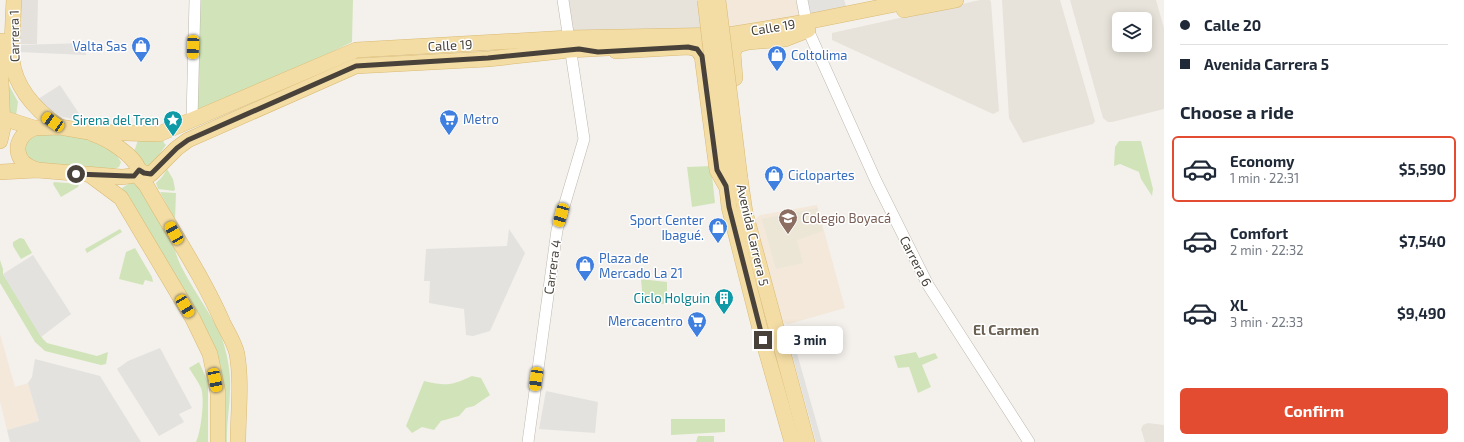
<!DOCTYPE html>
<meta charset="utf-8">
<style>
body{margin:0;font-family:"Exo 2",sans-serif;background:#f6f6f7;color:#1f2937;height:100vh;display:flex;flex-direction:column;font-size:15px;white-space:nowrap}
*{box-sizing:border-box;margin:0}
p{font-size:13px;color:#747a83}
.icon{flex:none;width:22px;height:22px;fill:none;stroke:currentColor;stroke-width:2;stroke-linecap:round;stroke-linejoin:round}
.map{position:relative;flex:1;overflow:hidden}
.side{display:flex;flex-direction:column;background:#fff;width:300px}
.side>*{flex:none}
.guide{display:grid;align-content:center;height:88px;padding:0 16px;background:#fff}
.tools{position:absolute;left:1112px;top:12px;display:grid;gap:8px}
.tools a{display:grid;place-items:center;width:40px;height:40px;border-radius:6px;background:#fff;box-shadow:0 2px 10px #0003;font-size:20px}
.end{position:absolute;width:18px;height:18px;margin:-9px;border:5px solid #48423a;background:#fff;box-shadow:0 0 0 2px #fff}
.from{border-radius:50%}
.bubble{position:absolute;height:28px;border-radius:6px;background:#fff;box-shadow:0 2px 10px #0003;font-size:13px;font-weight:700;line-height:28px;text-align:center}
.car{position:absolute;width:12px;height:24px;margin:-12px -6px;border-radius:5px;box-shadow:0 0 3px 1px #0007;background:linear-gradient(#f5c518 24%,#345 0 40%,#f5c518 0 76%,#345 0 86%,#f5c518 0)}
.guide b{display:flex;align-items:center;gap:14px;height:38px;font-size:15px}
.guide b+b{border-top:1px solid #e0e1e3}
.guide i{width:10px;height:10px;background:#1f2937}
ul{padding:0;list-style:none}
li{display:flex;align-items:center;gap:12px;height:66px;margin:0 8px 6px;padding:0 8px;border:2px solid transparent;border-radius:6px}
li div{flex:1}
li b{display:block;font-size:15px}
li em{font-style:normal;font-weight:700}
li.current{border-color:#e44c32}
li>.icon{width:36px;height:36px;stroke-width:1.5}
h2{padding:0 16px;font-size:18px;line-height:48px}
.cta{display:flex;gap:8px;margin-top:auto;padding:8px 16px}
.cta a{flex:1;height:46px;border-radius:6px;background:#e44c32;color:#fff;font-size:16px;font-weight:700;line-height:46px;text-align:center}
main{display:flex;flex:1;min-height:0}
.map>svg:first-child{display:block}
.residential{fill:#e7e3da;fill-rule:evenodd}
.commercial{fill:#f3e8d9}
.industrial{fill:#e4e1dd}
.education{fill:#ece6d7}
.green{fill:#d1e4b9}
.parking{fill:#e3e2df}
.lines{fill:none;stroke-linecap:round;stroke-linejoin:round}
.minor-casing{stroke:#bfb9af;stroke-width:12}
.major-casing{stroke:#d8ba75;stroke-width:16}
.minor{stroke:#fff;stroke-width:11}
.major{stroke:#f4dda4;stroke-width:15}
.major-bridge-casing{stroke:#d8ba75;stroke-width:16;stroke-linecap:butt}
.major-bridge{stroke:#f4dda4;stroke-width:15}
.route{stroke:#48423a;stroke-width:5}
.labels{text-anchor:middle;stroke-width:3;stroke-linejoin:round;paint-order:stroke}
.street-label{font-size:13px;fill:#48423a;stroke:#fff}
.shop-label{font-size:13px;fill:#366cbe;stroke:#fff;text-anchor:start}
.culture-label{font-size:13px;fill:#0d838f;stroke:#fff;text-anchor:end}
.education-label{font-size:13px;fill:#785e54;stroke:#fff;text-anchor:start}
.neighbourhood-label{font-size:14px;font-weight:bold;fill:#6a6052;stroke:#fff}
</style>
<main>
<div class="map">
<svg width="1164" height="442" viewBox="0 0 1164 442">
<rect width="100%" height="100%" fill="#f4f1ec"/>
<g class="residential">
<polygon points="566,0 699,0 701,32 570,36"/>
<polygon points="980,0 990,0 991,2 999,111 993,114 832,40 832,33"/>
<polygon points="1002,0 1060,0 1095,121 1093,124 1023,143 1009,118"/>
<path d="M1070 0H1156L1164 28V109L1112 122H1108L1103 118ZM1119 19H1145V45H1119Z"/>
<polygon points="1148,423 1164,425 1164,442 1145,442 1141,429 1143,425"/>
</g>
<g class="commercial">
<polygon points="725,0 797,0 800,15 798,20 729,33"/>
<polygon points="817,205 845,308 789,324 784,323 781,320 755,220 760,215"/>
<polygon points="0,334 15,387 28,383 39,421 7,430 0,401"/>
</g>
<polygon class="industrial" points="20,0 38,0 37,44 19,44"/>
<polygon class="education" points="817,208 823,231 797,240 803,263 776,269 762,219"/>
<g class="green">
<polygon points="200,0 353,0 352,42 273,81 197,110"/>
<polygon points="7,85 9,85 18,102 16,116 9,112"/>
<polygon points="39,133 89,137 114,151 121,162 119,167 114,169 48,168 27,160 24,148 25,143"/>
<polygon points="138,140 163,140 164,143 166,145 151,166 146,166 133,151 135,149"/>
<polygon points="1119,141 1141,141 1153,189 1152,196 1141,179 1139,172 1120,164 1114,166 1115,147"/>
<polygon points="711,166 715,203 692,207 687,167"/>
<polygon points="167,169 173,179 175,189 174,191 158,189 156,183 162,177"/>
<polygon points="54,182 79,184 78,187 61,197 53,184"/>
<path d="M138 182 175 247C175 266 212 313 221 336 227 352 231 372 230 390 230 407 226 425 227 442H222L217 354 210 337 122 188 130 183Z"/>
<polygon points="160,192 176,193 175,220"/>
<polygon points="120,229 122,232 87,253 85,249"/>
<polygon points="20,238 24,239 32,253 21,259 13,246 13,242"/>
<polygon points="135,248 152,277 153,282 145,280 143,285 119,279 126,252"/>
<polygon points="0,260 3,269 3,274 43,339 47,343 97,356 108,352 106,364 101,365 45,351 35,342 0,283"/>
<polygon points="641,279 667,282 667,304 643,303"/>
<polygon points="916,352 919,358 935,353 938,358 922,365 931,387 918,393 909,367 898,368 894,356"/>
<path d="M199 362 208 382V442H196C201 432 205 399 201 388 198 381 193 375 189 368Z"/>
<path d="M472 376 481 378 490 395 474 406 466 408 459 416 441 421 434 430 422 427 412 433 406 426 424 381C447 386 450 386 472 376Z"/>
<polygon points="671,419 725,419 725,432 671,435"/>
<polygon points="698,436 714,436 714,442 696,442"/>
</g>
<g class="parking">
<polygon points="808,0 844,0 848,11 814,19 809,8"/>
<polygon points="85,43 86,55 18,52 18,45"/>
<polygon points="60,85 84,121 63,117 41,104 38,99"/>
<polygon points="509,229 525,253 490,331 473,336 466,335 464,309 429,303 430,281 424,281 426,249 507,246"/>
<polygon points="33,255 71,314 41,337 3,274"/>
<polygon points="795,344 798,357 822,442 816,442 790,347"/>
<polygon points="160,348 192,408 179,414 184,422 159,436 117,369 128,361"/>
<polygon points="35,359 100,376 141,442 10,442 7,430 39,421 28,383 32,377"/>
<polygon points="546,391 598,402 595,433 539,429"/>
</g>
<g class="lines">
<g class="minor-casing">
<g id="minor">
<polyline points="802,0 808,30 876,181 928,285 1029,442"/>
<polyline points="192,119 195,0"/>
<polyline points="528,442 557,230 584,139 563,0"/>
</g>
</g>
<g class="major-casing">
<g id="major">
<path d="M14 0C13 13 13 27 12 40 12 46 11 53 12 59 15 88 37 111 60 127"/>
<polyline points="904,10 956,0"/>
<polyline points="616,51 688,47 697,49 702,56 717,170 726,186"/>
<polyline points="735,78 733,52 737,45 748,42 785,39 808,30"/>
<polyline points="0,117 34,128 60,127 89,132 159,134 356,50 568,38 728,35 806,22 916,0"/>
<path d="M34 128C11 138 13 163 37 170"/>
<polyline points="0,141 3,128 1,81 2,41"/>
<polyline points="139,170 144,173 151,174 177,148 188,140 356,66 488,59 570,50 627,47"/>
<path d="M0 172 37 170 121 177C129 176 134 177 139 170 134 155 108 139 93 134"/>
<path d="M136 174 146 185C172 231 202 275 223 323 228 333 235 344 237 354 242 383 238 413 238 442"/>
<polyline points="90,175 121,198 193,319 210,354 218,393 218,442"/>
<polyline points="740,178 745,212 807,442"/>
<polyline points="726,179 729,207 761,333 792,442"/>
</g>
</g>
<use href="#minor" class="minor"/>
<use href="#major" class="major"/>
<g class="major-bridge-casing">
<g id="major-bridge">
<polyline points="705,0 726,179"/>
<polyline points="718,0 740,178"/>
</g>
</g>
<use href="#major-bridge" class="major-bridge"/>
</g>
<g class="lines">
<polyline class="route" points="76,174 128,176 134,176 139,170 144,173 151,174 177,148 188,140 356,66 488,58 579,49 598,52 688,47 697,49 702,56 717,170 726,186 729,207 763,340"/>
</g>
<defs>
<g id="shop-pin" transform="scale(1)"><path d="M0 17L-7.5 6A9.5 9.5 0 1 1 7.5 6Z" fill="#3f7fe0" stroke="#fff"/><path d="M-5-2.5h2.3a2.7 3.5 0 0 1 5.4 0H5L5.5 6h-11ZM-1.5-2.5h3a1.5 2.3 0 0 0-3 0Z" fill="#fff"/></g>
<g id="supermarket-pin" transform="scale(1)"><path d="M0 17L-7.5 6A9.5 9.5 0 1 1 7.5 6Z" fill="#3f7fe0" stroke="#fff"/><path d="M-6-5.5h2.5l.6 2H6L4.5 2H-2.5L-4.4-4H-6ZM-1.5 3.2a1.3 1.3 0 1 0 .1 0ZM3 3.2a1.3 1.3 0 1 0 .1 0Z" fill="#fff"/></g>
<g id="sight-pin" transform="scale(1)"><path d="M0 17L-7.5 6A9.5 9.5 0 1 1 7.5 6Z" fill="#0f9aa8" stroke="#fff"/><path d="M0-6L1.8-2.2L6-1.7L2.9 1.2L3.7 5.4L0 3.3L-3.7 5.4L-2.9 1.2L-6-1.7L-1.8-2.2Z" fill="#fff"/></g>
<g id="school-pin" transform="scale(1)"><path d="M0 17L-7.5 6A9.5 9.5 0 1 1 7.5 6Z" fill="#8d6e63" stroke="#fff"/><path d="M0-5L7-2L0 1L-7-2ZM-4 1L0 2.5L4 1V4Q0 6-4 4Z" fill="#fff"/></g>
<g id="building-pin" transform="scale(1)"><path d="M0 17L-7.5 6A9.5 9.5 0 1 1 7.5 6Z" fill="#0f9aa8" stroke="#fff"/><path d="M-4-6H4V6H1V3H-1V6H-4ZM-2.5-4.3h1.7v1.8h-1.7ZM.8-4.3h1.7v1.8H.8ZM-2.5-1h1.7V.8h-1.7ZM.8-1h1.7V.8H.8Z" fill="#fff"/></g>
</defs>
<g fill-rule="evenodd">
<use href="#shop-pin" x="141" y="46"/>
<use href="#shop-pin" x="777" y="55"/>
<use href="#supermarket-pin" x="449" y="119"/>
<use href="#sight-pin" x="173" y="120"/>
<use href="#shop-pin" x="774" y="175"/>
<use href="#school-pin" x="788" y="218"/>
<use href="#shop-pin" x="718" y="227"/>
<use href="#shop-pin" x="585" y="265"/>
<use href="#building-pin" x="724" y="298"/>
<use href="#supermarket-pin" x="697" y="321"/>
</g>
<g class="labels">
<g class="street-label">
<text transform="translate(773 27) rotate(-9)" y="5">Calle 19</text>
<text transform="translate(14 36) rotate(-91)" y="5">Carrera 1</text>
<text transform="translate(450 45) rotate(-3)" y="5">Calle 19</text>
<text transform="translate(753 235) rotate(77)" y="5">Avenida Carrera 5</text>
<text transform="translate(916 261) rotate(63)" y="5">Carrera 6</text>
<text transform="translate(552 267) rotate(-82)" y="5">Carrera 4</text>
</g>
<g class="shop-label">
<text x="127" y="51" text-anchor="end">Valta Sas</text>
<text x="791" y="60">Coltolima</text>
<text x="463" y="124">Metro</text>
<text x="788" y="180">Ciclopartes</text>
<text x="704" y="225" text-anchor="end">Sport Center<tspan x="704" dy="15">Ibagué.</tspan></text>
<text x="599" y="263">Plaza de<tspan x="599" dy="15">Mercado La 21</tspan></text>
<text x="683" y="326" text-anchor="end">Mercacentro</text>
</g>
<g class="culture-label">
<text x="159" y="125">Sirena del Tren</text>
<text x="710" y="303">Ciclo Holguin</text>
</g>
<g class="education-label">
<text x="802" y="223">Colegio Boyacá</text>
</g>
<g class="neighbourhood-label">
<text x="1006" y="335">El Carmen</text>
</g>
</g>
</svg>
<div class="tools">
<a><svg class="icon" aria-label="layers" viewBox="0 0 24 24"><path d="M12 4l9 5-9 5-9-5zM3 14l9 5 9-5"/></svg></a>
</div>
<i class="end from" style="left:76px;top:174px"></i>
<i class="end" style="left:763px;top:340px"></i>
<div class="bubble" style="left:777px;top:326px;width:66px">3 min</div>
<i class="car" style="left:193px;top:47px;rotate:182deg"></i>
<i class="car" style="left:53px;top:122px;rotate:304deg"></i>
<i class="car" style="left:561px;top:215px;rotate:196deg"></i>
<i class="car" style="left:174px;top:233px;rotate:330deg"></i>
<i class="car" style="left:185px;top:306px;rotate:149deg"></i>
<i class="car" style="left:536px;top:379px;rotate:188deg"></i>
<i class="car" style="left:215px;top:380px;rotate:169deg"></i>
</div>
<section class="side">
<div class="guide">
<b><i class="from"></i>Calle 20</b>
<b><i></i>Avenida Carrera 5</b>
</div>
<h2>Choose a ride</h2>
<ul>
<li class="current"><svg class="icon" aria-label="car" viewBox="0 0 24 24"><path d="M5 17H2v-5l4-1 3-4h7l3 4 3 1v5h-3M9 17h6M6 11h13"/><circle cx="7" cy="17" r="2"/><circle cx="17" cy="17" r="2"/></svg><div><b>Economy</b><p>1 min · 22:31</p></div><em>$5,590</em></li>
<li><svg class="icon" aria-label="car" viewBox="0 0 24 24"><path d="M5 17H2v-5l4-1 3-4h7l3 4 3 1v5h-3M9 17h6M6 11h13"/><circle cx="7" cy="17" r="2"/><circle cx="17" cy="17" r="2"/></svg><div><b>Comfort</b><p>2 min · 22:32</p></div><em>$7,540</em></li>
<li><svg class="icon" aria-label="car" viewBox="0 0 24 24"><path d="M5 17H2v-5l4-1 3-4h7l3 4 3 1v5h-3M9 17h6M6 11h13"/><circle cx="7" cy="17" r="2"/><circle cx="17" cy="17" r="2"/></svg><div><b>XL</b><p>3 min · 22:33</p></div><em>$9,490</em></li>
</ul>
<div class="cta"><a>Confirm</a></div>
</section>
</main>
